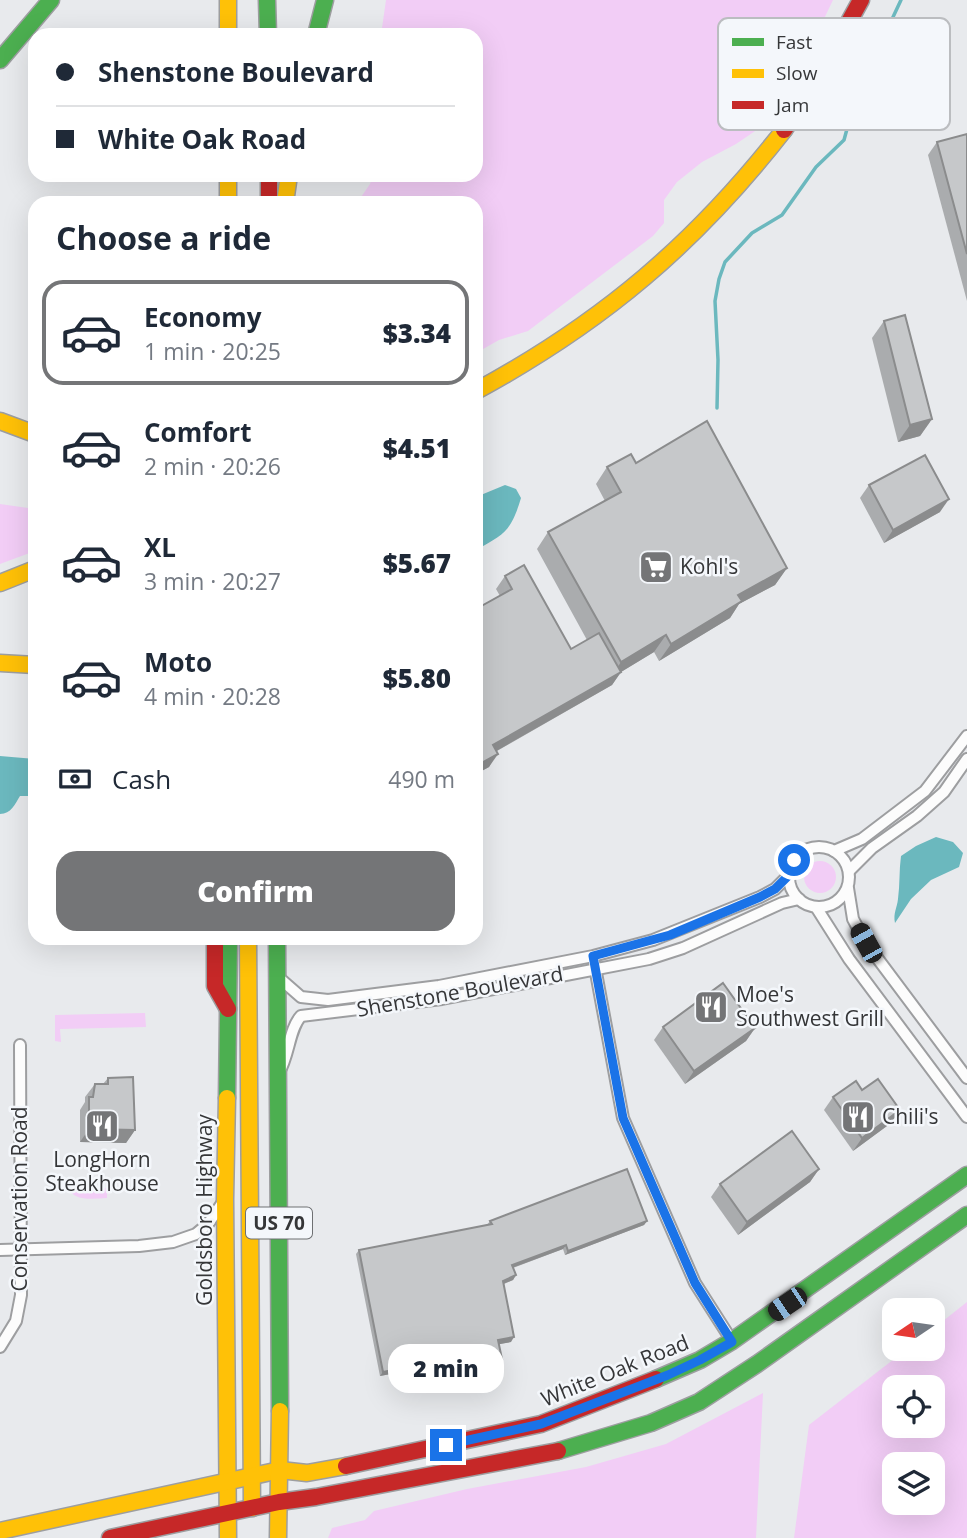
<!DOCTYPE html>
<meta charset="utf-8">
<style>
body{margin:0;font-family:"Open Sans",sans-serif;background:#f6f6f7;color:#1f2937;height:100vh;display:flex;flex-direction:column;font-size:26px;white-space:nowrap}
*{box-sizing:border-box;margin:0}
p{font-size:23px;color:#747a83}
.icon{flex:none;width:38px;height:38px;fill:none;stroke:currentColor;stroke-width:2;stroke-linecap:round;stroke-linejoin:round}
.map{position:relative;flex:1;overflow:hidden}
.drawer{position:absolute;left:28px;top:196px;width:455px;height:749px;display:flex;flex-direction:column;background:#fff;border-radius:21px;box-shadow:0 7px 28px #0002}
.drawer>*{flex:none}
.hud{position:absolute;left:28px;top:28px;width:455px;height:154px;border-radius:21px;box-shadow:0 7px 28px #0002;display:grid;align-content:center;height:154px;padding:0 28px;background:#fff}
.needle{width:46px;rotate:257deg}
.buttons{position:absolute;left:882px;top:1298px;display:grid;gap:14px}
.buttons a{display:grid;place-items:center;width:63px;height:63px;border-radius:14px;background:#fff;box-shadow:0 7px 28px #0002;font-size:35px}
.end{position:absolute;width:32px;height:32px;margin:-16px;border:9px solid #1a73e8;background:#fff;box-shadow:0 0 0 4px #fff}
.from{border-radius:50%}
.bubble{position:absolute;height:49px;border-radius:21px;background:#fff;box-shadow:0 7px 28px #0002;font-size:23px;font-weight:800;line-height:49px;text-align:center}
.car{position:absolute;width:21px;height:42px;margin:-21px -10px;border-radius:9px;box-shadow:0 0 5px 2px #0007;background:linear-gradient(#222 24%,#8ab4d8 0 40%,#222 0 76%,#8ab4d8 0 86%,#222 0)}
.hud b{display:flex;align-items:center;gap:24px;height:66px;font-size:26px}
.hud b+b{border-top:2px solid #e0e1e3}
.hud i{width:18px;height:18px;background:#1f2937}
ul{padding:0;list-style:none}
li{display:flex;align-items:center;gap:21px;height:105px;margin:0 14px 10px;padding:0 14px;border:4px solid transparent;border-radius:21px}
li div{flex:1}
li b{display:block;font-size:26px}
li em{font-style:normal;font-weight:800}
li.selected{border-color:#747577}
li>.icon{width:63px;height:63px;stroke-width:1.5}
h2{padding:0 28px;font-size:32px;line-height:84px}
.pay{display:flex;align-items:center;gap:18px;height:77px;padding:0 28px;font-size:26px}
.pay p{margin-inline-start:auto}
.cta{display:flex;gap:14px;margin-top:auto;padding:14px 28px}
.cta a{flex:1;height:80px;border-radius:21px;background:#747577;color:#fff;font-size:28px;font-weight:800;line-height:80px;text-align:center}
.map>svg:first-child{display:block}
.green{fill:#f2cdf6;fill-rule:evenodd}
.water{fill:#6bb8be}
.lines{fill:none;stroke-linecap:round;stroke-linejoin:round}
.stream{stroke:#6bb8be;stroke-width:3.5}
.street-casing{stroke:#9d9ea0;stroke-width:14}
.fast-casing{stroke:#9d9ea0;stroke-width:19}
.slow-casing{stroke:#9d9ea0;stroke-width:19}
.jam-casing{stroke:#9d9ea0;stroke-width:19}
.street{stroke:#fcfcfc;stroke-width:10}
.fast{stroke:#4caf50;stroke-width:16}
.slow{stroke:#ffc107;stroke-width:16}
.jam{stroke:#c62828;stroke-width:16}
.wall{fill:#aaacae}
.shaded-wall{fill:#8b8c8d}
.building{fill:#c6c8ca;stroke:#8b8c8d;stroke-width:2}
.route{stroke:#1a73e8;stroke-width:9}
.labels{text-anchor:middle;stroke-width:5;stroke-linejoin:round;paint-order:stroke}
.shield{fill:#f4f7fb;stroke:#6e7072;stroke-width:2}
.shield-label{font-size:19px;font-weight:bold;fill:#353638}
.poi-label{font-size:21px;fill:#353638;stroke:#f4f7fb;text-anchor:start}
.street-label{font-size:21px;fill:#353638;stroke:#f4f7fb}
.key{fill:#f4f7fb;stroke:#bbbdc0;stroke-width:2}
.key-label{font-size:19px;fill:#353638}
</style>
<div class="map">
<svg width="967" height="1538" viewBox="0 0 967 1538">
<rect width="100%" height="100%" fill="#e8eaed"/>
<g class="green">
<polygon points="386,0 833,0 801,67 770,121 736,144 702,162 677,182 664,200 664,223 653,236 528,331 499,340 476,353 476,203 357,203 370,184 373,175 476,175 476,35 381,35"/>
<polygon points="0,504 35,509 35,551 0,564"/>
<circle cx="820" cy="877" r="16"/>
<polygon points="145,1013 146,1027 60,1029 61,1042 55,1041 55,1015"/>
<path d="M71 1177 73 1188H107V1198C91 1199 72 1202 65 1184L67 1179Z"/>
<path d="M967 1302V1538H794L809 1425 907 1349H933V1329ZM894 1388H933V1426H894ZM894 1465H933V1503H894Z"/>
<polygon points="763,1393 756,1538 328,1538 332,1528 365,1520 374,1511 467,1489 586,1467 666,1444"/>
</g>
<g class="water">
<path d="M505 485 516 489 521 498C511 531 505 534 476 550V497Z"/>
<path d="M0 756 35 759V796H20C15 804 11 814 0 814Z"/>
<path d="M936 837 953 842 963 853 959 867 931 880 911 899 895 923C893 913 897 908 898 899 900 884 899 870 901 856L916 846Z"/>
</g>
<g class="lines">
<polyline class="stream" points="717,408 718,360 715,301 719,279 725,262 752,233 782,215 816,167 844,140 856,96 901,0"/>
<g class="street-casing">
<g id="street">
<circle cx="819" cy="877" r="30"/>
<polyline points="834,851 862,839 925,791 967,736"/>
<polyline points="849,871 872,848 917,816 944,792 967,759"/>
<polyline points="848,888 853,919 866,943 967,1078"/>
<polyline points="816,907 849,959 967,1117"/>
<polyline points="594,962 623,1118 695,1283 732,1341"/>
<polyline points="277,976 301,997 328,1000 439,986 593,956 653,940 760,897 775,889 788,876"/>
<path d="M279 1072C289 1056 289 1029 301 1016L442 999 649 959 683 948 782 903 799 899"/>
<polyline points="0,1250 139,1246 173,1242 196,1234 208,1224 223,1202"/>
<polyline points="0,1347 16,1321 21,1295 20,1045"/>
</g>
</g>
<g class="fast-casing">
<g id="fast">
<polyline points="267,0 268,35"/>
<polyline points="316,35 325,0"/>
<polyline points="0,60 51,0"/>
<polyline points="277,938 280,1411"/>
<polyline points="227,1098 229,938"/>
<polyline points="656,1379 700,1360 732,1341 967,1175"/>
<polyline points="558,1451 651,1423 699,1402 757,1364 967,1215"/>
</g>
</g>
<g class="slow-casing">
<g id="slow">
<polyline points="228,0 228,35"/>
<polyline points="228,175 228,203"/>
<polyline points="285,203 289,175"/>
<path d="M476 391C603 322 695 244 784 130"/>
<polyline points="0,421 35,434"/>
<polyline points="0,583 35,569"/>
<polyline points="0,663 35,665"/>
<polyline points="248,938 252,1508"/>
<polyline points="227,1098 225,1199 228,1538"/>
<polyline points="0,1531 280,1470 307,1473 346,1466"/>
<polyline points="278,1538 280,1411"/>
</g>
</g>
<g class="jam-casing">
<g id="jam">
<polyline points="784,130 816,82 861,0"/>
<polyline points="269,175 269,203"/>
<polyline points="215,938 215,986 228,1009"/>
<polyline points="346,1466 541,1424 656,1379"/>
<polyline points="110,1538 279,1502 316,1497 558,1451"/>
</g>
</g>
<use href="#street" class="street"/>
<use href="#fast" class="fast"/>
<use href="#slow" class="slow"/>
<use href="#jam" class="jam"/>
</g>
<g class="wall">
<polygon points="967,134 967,301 928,155 937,142"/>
<polygon points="884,321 932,419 920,436 898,442 872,338"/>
<polygon points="636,463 787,568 775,585 739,604 730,618 659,661 654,652 621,672 612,685 497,751 489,767 476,774 476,609 500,596 496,589 505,576 571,649 587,640 537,549 548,532 605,501 596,484 607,467"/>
<polygon points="869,485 940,512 884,543 860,498"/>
<polygon points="663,1027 755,1028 746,1041 685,1084 654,1040"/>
<polygon points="108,1078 135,1130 126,1143 80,1142 80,1110 85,1102 85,1097 95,1084 103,1084"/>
<polygon points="862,1090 900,1110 891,1123 853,1151 824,1110 833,1097"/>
<polygon points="819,1169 810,1182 738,1235 711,1197 720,1184"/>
<polygon points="490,1221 647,1221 644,1225 565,1255 563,1249 513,1268 516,1275 513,1280 504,1284 511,1342 499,1344 499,1363 481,1367 479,1357 380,1376 356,1254 359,1250 487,1225"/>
</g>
<g class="shaded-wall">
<polygon points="932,419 920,436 898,442 910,425"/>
<polygon points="949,499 940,512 884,543 893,530"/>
<polygon points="787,568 775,585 739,604 730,618 659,661 671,644 738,595"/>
<polygon points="666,635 654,652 616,675 621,672 612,685 484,758 493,745 610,679 621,662"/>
<polygon points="498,754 489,767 476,774 476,766"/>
<polygon points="755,1028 746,1041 685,1084 694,1071"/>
<polygon points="900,1110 891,1123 853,1151 862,1138"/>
<polygon points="89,1129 135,1130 126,1143 80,1142"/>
<polygon points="819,1169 810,1182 738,1235 747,1222"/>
<polygon points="647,1221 644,1225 565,1255 568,1251"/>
<polygon points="566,1245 563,1249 509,1269 512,1265"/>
<polygon points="516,1275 513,1280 500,1285 503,1281"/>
<polygon points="514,1337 511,1342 495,1345 498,1340"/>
<polygon points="482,1352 479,1357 380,1376 383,1372"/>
<polygon points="502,1359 499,1363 481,1367 484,1362"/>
</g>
<g class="building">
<polygon points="967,134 967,254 937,142"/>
<polygon points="905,315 932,419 910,425 884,321"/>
<polygon points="707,421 787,568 738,595 742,601 671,644 666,635 621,662 548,532 621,492 607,467 631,454 636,463"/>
<polygon points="925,455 949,499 893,530 869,485"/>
<polygon points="524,565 571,649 599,633 621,672 493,745 498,754 476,766 476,609 512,589 505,576"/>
<polygon points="723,983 755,1028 694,1071 663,1027"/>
<polygon points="133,1077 135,1130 89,1129 89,1097 93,1097 95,1084 108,1084 108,1078"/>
<polygon points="878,1079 900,1110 862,1138 833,1097 856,1081 862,1090"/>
<polygon points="792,1131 819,1169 747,1222 720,1184"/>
<polygon points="627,1169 647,1221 568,1251 566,1245 512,1265 516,1275 503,1281 514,1337 498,1340 502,1359 484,1362 482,1352 383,1372 359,1250 492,1224 490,1221"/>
</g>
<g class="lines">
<polyline class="route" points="446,1445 541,1424 668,1375 700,1360 732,1342 695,1283 623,1118 593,956 670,935 760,897 775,889 788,876 794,860"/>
</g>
<defs>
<g id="supermarket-square" transform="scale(1.75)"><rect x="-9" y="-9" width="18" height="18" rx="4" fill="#747577" stroke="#f4f7fb"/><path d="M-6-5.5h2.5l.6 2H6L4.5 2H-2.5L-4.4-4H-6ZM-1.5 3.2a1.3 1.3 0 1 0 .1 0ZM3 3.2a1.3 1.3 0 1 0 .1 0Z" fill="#fff"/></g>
<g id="restaurant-square" transform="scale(1.75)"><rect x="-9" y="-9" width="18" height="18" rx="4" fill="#747577" stroke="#f4f7fb"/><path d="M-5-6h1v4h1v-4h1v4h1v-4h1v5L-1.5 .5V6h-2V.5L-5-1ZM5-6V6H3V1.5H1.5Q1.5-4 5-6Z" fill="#fff"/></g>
</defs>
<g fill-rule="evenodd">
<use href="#supermarket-square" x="656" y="567"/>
<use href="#restaurant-square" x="711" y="1007"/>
<use href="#restaurant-square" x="858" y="1117"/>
<use href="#restaurant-square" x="102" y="1126"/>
</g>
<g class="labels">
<rect class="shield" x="246" y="1207.5" width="66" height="31" rx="5"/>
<g class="shield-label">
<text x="279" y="1230">US 70</text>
</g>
<g class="poi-label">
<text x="680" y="574">Kohl's</text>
<text x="736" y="1002">Moe's<tspan x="736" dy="24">Southwest Grill</tspan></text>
<text x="882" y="1124">Chili's</text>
<text x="102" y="1167" text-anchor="middle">LongHorn<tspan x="102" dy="24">Steakhouse</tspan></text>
</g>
<g class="street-label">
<text transform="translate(460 992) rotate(-10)" y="7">Shenstone Boulevard</text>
<text transform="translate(20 1199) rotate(-90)" y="7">Conservation Road</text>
<text transform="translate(205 1210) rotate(-90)" y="7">Goldsboro Highway</text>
<text transform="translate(615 1371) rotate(-22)" y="7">White Oak Road</text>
</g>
</g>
<rect x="718" y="18" width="232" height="112" rx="10" class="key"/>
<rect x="732" y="38" width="32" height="8" fill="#4caf50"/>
<rect x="732" y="69" width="32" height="9" fill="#ffc107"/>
<rect x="732" y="101" width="32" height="8" fill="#c62828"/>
<g class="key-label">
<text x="776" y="49">Fast</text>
<text x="776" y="80">Slow</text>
<text x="776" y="112">Jam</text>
</g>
</svg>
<div class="buttons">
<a><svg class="needle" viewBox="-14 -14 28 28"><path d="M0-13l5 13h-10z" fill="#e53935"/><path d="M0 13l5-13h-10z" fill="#747a83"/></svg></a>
<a><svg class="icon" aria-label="locate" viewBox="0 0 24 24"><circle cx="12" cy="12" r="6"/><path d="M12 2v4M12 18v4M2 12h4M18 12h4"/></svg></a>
<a><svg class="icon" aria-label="layers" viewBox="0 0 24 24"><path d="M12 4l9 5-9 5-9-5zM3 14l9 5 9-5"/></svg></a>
</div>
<i class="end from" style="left:794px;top:860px"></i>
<i class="end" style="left:446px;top:1445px"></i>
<div class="bubble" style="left:388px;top:1344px;width:116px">2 min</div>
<i class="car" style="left:866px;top:943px;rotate:331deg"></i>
<i class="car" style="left:787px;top:1304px;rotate:236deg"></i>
<div class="hud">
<b><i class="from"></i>Shenstone Boulevard</b>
<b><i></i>White Oak Road</b>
</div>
<section class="drawer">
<h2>Choose a ride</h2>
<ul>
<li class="selected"><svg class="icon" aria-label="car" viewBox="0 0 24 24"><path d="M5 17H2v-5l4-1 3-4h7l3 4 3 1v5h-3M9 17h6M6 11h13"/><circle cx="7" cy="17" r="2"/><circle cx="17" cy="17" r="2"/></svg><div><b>Economy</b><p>1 min · 20:25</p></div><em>$3.34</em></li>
<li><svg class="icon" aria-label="car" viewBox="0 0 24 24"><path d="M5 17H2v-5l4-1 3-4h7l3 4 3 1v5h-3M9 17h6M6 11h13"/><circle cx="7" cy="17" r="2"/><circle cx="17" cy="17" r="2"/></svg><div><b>Comfort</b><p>2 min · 20:26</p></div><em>$4.51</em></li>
<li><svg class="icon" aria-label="car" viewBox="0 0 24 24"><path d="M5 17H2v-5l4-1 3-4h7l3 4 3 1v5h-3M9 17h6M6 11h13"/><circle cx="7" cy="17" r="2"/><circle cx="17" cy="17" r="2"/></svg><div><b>XL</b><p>3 min · 20:27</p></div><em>$5.67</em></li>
<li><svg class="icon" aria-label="car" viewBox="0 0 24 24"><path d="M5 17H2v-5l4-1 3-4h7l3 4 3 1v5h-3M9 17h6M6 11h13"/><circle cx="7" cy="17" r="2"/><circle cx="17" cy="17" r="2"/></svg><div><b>Moto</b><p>4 min · 20:28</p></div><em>$5.80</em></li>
</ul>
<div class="pay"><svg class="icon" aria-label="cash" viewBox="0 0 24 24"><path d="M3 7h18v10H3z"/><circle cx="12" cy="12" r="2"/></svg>Cash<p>490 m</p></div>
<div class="cta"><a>Confirm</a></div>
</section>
</div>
